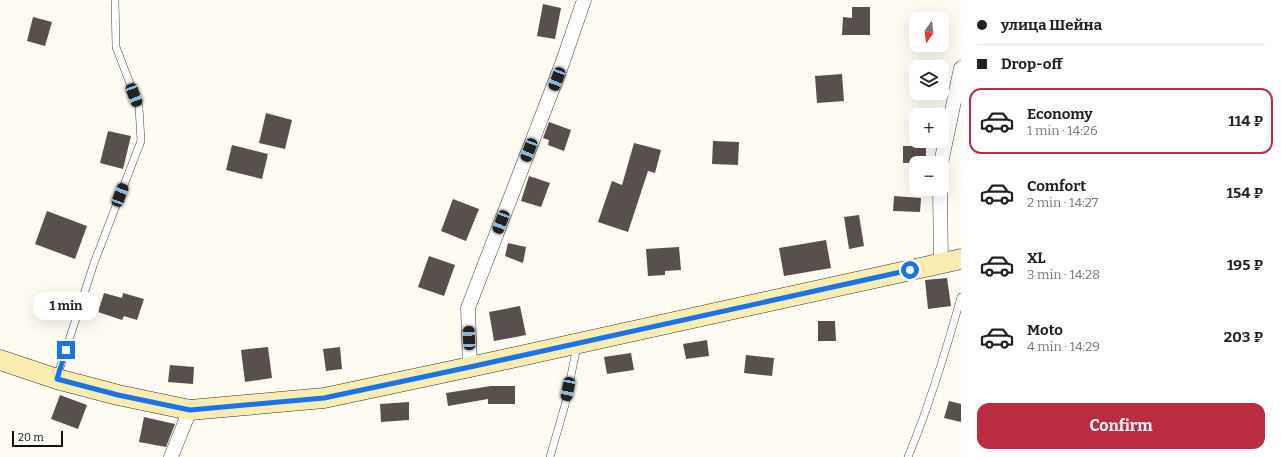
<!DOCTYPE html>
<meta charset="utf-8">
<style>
body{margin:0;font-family:Bitter,serif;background:#f2f2f2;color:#222;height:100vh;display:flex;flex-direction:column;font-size:15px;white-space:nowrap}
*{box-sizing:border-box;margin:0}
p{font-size:13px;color:#767676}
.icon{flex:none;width:22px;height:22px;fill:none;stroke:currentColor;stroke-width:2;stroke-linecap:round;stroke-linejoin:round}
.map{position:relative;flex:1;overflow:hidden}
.side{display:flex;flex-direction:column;background:#fff;width:320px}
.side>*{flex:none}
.banner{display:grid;align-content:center;height:88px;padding:0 16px;background:#fff}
.needle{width:26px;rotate:194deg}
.tools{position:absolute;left:909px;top:12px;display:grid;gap:8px}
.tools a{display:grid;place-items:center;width:40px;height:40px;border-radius:8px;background:#fff;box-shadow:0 4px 16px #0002;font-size:20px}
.scale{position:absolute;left:12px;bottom:10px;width:51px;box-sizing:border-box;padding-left:4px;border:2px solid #101010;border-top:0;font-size:11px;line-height:14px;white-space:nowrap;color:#101010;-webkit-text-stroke:3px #fff;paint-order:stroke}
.end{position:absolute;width:18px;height:18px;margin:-9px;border:5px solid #1a73e8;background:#fff;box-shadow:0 0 0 2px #fff}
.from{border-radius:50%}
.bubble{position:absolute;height:28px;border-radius:12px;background:#fff;box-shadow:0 4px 16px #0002;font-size:13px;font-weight:700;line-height:28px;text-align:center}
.car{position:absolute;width:12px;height:24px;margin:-12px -6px;border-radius:5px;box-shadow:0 0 3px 1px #0007;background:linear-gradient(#222 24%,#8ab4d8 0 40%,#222 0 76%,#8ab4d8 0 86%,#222 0)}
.banner b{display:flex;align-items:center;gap:14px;height:38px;font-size:15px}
.banner b+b{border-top:1px solid #e0e0e0}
.banner i{width:10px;height:10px;background:#222}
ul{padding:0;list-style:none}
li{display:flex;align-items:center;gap:12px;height:66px;margin:0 8px 6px;padding:0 8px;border:2px solid transparent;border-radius:12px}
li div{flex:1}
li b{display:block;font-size:15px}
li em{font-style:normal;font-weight:700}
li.active{border-color:#ba2d40}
li>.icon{width:36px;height:36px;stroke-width:1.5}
.button{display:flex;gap:8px;margin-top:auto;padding:8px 16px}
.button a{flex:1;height:46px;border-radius:12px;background:#ba2d40;color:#fff;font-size:16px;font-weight:700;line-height:46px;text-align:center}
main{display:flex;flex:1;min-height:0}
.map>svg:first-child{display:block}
.building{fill:#58504c}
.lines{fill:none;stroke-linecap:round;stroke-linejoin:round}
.lane-casing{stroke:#434343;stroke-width:8}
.street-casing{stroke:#434343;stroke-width:15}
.secondary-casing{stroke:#323232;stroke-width:21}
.lane{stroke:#fff;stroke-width:7}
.street{stroke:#fff;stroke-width:14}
.secondary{stroke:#fbedb1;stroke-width:20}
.route{stroke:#1a73e8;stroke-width:5}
</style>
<main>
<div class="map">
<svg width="961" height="457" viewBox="0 0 961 457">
<rect width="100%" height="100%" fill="#fefbf3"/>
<g class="building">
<polygon points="543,4 561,8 555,39 537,36"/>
<polygon points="852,7 870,7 870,35 842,35 843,17 852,18"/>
<polygon points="33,17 52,22 45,46 27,41"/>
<polygon points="842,74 844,101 817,103 815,76"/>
<polygon points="266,113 292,120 285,149 259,143"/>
<polygon points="549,122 571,130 564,151 548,145 549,140 543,138"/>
<polygon points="108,131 131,136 123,169 100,163"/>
<polygon points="713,141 739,142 738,165 712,164"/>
<polygon points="634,143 661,150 655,173 648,171 628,232 598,222 612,181 622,185"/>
<polygon points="232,145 268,154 262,179 226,170"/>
<rect x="903" y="146" width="23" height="17"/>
<polygon points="529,176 550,183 541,207 521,201"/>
<polygon points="894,196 921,198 920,212 893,211"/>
<polygon points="453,199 479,209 466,241 441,231"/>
<polygon points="47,211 87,226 75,259 35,244"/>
<polygon points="859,215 864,246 849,249 844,217"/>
<polygon points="826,240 831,268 784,276 779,248"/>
<polygon points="508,243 526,247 523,263 505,256"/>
<polygon points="679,247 681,270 665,271 665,275 648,276 646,249"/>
<polygon points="429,256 455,265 444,296 418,287"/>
<polygon points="947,278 951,306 928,309 925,280"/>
<polygon points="104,293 122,298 123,293 144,299 137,320 124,316 122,320 98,312"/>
<polygon points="520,306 526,335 494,341 489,312"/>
<polygon points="818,321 835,321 836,341 818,341"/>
<polygon points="707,340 709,356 686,359 683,344"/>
<polygon points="268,347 272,378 245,382 241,350"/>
<polygon points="340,347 342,369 326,371 323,349"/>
<polygon points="631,353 634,370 607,374 604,357"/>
<polygon points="746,355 774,358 772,376 744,373"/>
<polygon points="170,365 194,367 193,384 168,382"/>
<polygon points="491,386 515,386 515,404 488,404 488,399 448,406 446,393"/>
<polygon points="60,395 87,405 78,429 51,419"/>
<polygon points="949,401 961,404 961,422 944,418"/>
<polygon points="409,402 409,420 381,422 380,404"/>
<polygon points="144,417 175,424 166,447 139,442"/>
</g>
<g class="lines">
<g class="lane-casing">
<g id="lane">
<polyline points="57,377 94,263 141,141 139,107 116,47 115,0"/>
<polyline points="550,457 565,405 577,346"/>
<path d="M908 457C930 404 946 351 961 297"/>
</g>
</g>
<g class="street-casing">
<g id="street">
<polyline points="941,163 961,68"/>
<polyline points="940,189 941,263"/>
<polyline points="470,367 468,308 562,64 584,0"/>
<polyline points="171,457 190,410"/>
</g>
</g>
<g class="secondary-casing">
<polyline id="secondary" points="0,360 57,379 118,395 190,410 324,398 470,367 961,259"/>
</g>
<use href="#lane" class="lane"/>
<use href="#street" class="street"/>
<use href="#secondary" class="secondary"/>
</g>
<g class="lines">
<polyline class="route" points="66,350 57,379 118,395 190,410 324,398 470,367 910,270"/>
</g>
</svg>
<div class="tools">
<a><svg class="needle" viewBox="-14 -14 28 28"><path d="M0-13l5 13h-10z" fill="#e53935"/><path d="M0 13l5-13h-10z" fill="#767676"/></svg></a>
<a><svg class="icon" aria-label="layers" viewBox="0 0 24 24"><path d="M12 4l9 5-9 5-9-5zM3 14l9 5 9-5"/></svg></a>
<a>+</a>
<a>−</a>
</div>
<div class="scale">20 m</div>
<i class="end from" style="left:910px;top:270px"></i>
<i class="end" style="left:66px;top:350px"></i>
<div class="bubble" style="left:33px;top:292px;width:66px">1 min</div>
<i class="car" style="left:557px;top:79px;rotate:201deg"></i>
<i class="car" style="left:134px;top:95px;rotate:159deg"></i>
<i class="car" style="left:529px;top:150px;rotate:201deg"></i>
<i class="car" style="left:120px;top:195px;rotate:21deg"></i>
<i class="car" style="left:501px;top:222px;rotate:201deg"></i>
<i class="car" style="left:469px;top:338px;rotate:358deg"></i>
<i class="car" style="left:568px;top:389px;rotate:191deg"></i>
</div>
<section class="side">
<div class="banner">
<b><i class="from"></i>улица Шейна</b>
<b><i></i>Drop-off</b>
</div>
<ul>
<li class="active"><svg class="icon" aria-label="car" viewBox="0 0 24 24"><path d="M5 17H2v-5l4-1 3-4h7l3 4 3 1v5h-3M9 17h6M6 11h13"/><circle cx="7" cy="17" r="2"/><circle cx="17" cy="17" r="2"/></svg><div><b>Economy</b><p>1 min · 14:26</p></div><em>114 ₽</em></li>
<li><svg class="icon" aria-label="car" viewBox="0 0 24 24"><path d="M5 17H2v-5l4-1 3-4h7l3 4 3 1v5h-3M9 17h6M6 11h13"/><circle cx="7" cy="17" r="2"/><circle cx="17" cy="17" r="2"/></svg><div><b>Comfort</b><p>2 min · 14:27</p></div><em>154 ₽</em></li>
<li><svg class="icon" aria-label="car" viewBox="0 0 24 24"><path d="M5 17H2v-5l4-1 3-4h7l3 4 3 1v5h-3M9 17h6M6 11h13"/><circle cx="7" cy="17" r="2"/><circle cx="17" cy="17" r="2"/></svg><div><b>XL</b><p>3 min · 14:28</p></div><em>195 ₽</em></li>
<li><svg class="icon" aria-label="car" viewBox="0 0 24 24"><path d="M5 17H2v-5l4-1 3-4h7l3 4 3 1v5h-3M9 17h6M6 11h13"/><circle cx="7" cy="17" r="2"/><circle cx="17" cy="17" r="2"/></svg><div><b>Moto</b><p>4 min · 14:29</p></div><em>203 ₽</em></li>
</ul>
<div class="button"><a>Confirm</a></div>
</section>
</main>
